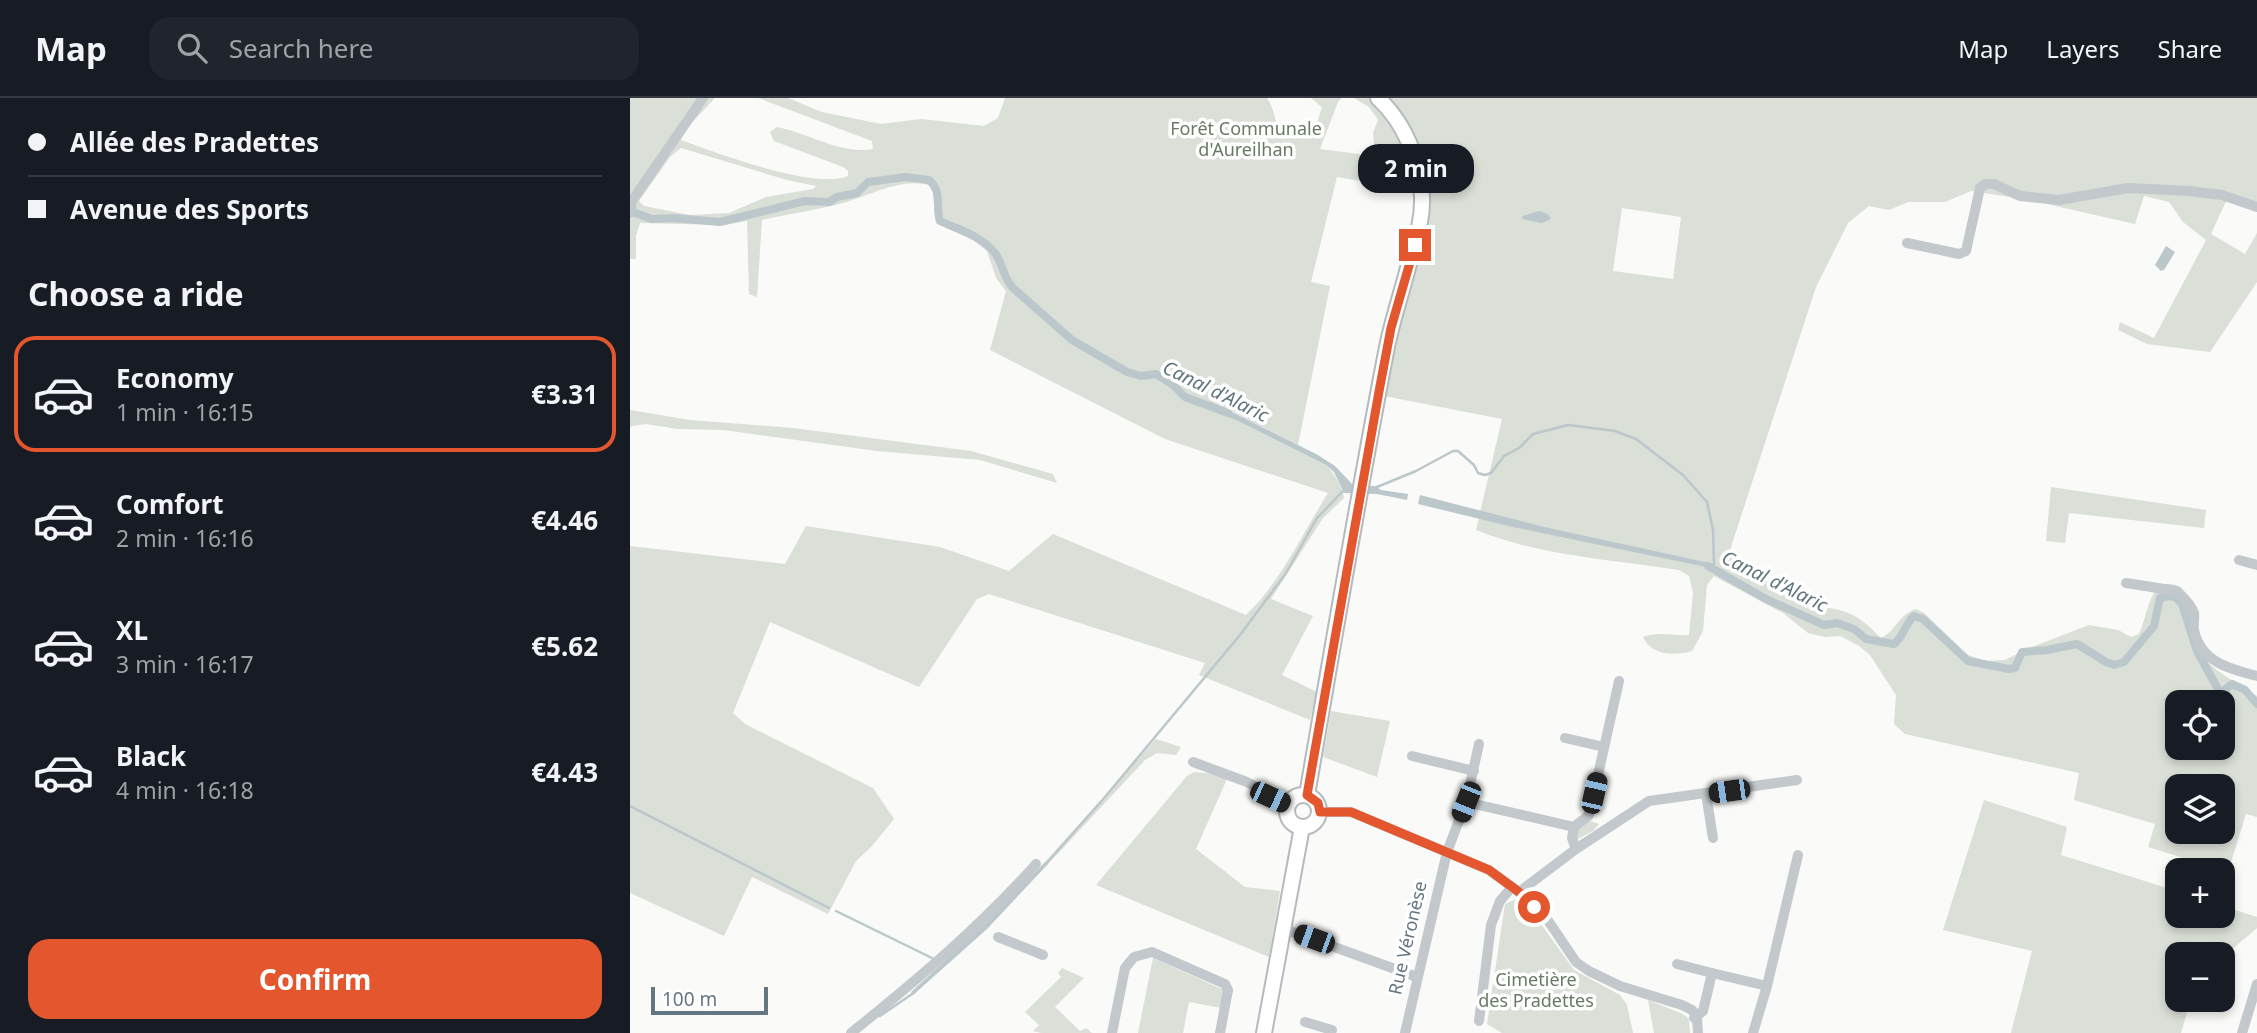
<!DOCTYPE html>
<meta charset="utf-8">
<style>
body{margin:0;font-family:"Noto Sans",sans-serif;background:#20242c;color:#f1f3f6;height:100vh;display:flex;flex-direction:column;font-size:26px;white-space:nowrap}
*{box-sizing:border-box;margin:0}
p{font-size:23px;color:#9ea1a6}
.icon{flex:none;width:38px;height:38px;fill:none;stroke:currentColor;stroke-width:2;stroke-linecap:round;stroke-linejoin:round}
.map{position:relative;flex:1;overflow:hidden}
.panel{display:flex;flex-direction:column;background:#171b24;width:630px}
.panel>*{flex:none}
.guide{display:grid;align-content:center;height:154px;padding:0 28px;background:#171b24}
.buttons{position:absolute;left:1535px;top:592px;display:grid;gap:14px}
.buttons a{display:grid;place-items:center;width:70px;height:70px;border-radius:14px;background:#171b24;box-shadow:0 4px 10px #0003;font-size:35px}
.scale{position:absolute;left:21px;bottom:18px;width:117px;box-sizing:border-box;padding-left:7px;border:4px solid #657683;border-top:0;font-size:19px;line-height:24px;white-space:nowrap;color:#657683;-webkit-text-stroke:5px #fff;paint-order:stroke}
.end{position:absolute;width:32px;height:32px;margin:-16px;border:9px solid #e4572e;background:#fff;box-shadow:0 0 0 4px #fff}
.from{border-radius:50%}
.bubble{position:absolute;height:49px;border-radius:21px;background:#171b24;box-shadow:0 4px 10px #0003;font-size:23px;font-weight:700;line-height:49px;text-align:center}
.car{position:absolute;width:21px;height:42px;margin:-21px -10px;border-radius:9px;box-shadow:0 0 5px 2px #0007;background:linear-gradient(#222 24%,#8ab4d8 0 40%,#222 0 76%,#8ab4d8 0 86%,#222 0)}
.guide b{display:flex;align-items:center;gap:24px;height:66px;font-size:26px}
.guide b+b{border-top:2px solid #363941}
.guide i{width:18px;height:18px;background:#f1f3f6}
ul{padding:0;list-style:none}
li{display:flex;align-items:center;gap:21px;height:116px;margin:0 14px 10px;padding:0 14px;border:4px solid transparent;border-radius:21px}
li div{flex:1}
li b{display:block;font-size:26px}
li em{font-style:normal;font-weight:700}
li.current{border-color:#e4572e}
li>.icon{width:63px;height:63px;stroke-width:1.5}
h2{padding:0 28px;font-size:32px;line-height:84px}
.cta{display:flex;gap:14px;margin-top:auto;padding:14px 28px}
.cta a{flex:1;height:80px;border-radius:21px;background:#e4572e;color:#fff;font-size:28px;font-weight:700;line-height:80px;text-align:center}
header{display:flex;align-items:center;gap:42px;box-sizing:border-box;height:98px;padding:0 35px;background:#171b24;border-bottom:2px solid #363941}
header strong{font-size:33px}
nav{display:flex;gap:38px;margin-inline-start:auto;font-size:24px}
.search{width:490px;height:63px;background:#20242c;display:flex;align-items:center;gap:18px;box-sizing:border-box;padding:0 24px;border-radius:21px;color:#9ea1a6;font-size:26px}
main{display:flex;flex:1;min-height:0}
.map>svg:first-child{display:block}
.green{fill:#dadfd7;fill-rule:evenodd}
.water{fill:#bbc7cb}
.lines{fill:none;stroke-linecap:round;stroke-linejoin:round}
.stream{stroke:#bbc7cb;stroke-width:2.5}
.canal{stroke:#bbc7cb;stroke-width:8}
.major-casing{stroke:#b5babe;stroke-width:18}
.minor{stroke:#c3c8cc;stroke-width:10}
.major{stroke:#fff;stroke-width:14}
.route{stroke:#e4572e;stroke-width:9}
.labels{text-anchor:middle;stroke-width:7;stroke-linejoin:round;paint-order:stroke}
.park-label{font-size:18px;fill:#687a64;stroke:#fff}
.street-label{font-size:18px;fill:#657683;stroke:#fff}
.water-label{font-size:19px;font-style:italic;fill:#60757c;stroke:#fff}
</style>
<header>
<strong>Map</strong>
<div class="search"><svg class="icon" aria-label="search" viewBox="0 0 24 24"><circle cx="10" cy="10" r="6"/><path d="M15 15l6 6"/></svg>Search here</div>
<nav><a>Map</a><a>Layers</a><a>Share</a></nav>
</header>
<main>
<section class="panel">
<div class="guide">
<b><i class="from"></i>Allée des Pradettes</b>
<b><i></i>Avenue des Sports</b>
</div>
<h2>Choose a ride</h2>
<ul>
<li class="current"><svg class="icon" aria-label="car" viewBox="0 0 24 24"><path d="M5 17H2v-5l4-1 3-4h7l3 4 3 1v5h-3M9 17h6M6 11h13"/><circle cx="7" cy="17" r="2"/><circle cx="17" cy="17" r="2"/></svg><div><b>Economy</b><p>1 min · 16:15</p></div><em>€3.31</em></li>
<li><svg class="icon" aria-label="car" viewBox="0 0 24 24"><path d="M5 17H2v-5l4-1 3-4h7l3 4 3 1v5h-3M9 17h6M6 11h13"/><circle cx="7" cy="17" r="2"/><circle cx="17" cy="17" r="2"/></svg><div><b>Comfort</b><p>2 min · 16:16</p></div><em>€4.46</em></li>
<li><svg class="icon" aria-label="car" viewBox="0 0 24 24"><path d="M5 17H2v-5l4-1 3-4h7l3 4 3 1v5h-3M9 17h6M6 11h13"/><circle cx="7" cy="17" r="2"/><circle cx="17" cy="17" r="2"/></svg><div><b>XL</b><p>3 min · 16:17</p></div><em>€5.62</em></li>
<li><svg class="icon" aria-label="car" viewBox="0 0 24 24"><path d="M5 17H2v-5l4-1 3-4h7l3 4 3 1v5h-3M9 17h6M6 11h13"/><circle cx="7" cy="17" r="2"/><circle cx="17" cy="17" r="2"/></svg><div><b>Black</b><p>4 min · 16:18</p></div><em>€4.43</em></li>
</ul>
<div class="cta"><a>Confirm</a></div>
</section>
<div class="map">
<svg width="1627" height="935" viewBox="0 0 1627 935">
<rect width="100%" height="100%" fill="#fafaf8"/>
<g class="green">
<path d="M0 0H85L57 30 51 42C87 55 184 92 218 78V73L213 69 144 43 140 34 147 29C178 35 212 57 243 51L242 43 128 0H158L192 14 251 26 291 21 354 28 368 20 375 0H637C651 22 637 30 671 38L688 22 692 9 681 0H712L708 4 690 51 745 58 743 35 748 22 739 9 724 0H742L774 43 777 61C766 67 756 63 745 59L737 84 707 79 681 184 700 188 668 347 591 308 588 315 608 323 696 367C704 375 713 390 714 400L693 420 641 501 683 518 652 577 687 594 680 622 569 577 575 565 359 496 347 501 289 589 140 524 103 615 115 626 243 690 264 721 242 748 226 763 198 816 122 779 94 838 0 795V448L155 466 176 428 310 449 379 473 423 436 616 517C652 482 672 436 698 395L535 341 360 252 376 193 366 180 357 153 342 141 306 125 303 95 299 87C269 80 242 97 213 105 187 112 159 116 132 122L127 199 119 196 117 123 95 127 10 125 6 138V161H0ZM51 50 157 82 186 88 183 91 136 99 99 115 60 117 14 108 9 103 40 59Z"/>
<path d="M758 0H1627V111L1597 101 1581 136 1615 156 1627 135V184L1580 254 1517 246 1488 232 1490 224 1524 240 1576 142 1553 124 1539 104 1514 98 1505 126 1399 102 1341 93 1315 104H1278L1259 112 1239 108 1218 125 1186 189 1099 455C1124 469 1144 491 1169 505 1182 512 1194 508 1206 511 1228 517 1236 525 1251 540 1266 533 1269 516 1286 511L1294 515 1338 557 1356 563 1375 562 1397 551 1459 527 1488 532 1501 539 1509 536C1515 523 1517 506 1524 495 1527 490 1532 487 1538 486 1567 483 1563 541 1574 559 1584 574 1612 587 1627 598V719L1616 716 1598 774 1518 749 1525 726 1444 702 1449 675 1275 636 1264 626 1266 597 1240 557 1229 548 1210 538 1195 539 1178 535 1153 515 1084 478 1077 487 1073 533 1062 553C1044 558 1022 558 1013 539 1028 533 1043 538 1059 537L1063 495 1059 478 1049 472C981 461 910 458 846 432L872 321 754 298 794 67 788 44 763 3ZM992 110 1051 119 1043 181 983 173ZM1547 604H1592V649H1547ZM1547 688H1592V733H1547Z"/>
<polygon points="0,312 60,322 163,330 341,353 423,376 427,385 350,362 247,353 93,332 48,331 16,326 2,328 0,330"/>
<polygon points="1421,389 1576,412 1574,430 1439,415 1435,445 1416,443"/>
<polygon points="701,613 760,623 747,679 693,659"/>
<polygon points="526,641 551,649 546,657 527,655 515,662 418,766 415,764"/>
<polygon points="564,674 585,676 597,681 566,751 615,789 650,793 639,859 466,787 557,678"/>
<polygon points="1354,702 1437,729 1431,757 1547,793 1547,817 1592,817 1593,808 1627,819 1627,830 1593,859 1592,856 1547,856 1547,901 1561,901 1551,935 1381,935 1402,853 1313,832"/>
<polygon points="959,722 969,726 963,733 946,742 946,733"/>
<polygon points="886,801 906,819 944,872 990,897 997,907 1003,935 872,935 857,926 875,806"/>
<polygon points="523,860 594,892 592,910 559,904 553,935 508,935"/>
<polygon points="432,870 454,880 425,909 450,933 456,930 462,935 411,935 403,933 409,927 395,914 431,879 428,875"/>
<polygon points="1018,902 1053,916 1059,921 1060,935 1024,935"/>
</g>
<g class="water">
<polygon points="909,113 918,116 921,121 912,125 892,121 893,118"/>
<polygon points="1536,148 1545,154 1534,172 1531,173 1525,167"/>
<polygon points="590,308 688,357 705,368 724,388 745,388 751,392 778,396 777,402 747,396 714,395 704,374 696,367 608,323 588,315"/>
<polygon points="790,397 914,429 1084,466 1088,471 1085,474 1076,469 883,429 788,406"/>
<polygon points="415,764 418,766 357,831 283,897 281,894 355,826"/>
</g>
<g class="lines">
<g class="stream">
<polyline points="747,389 786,373 823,353 828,353 844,367 848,375 855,377 861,375 874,358 889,350 903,336 938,327 985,333 1006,341 1053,377 1077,404 1083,432 1084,467"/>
<polyline points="0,708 199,810"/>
<polyline points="415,767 475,699 610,537 656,475 687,420 713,393"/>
<polyline points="206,813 304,861"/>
<polyline points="250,918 285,894"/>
</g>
<g class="canal">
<path d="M0 113 22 121 43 120 90 124 175 103 199 104 207 99 227 95 238 84 276 79 299 82C313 94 305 109 310 123 329 132 358 140 368 160 374 171 374 180 383 190L442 242 497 274 511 278 526 276 543 287 555 299 598 315"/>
<path d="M1078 468 1136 501 1194 527 1207 525 1224 531 1236 541 1264 546C1273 540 1275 526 1284 518L1293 521 1338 563 1379 571 1385 570 1392 554 1417 552 1447 546 1476 564 1484 567 1494 564 1524 528 1530 500 1538 498 1545 499 1552 506 1567 553 1589 593H1593L1602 586 1615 592 1627 606"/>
</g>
<g class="major-casing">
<g id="major">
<circle cx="673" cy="713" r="16"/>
<path d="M677 697C703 547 728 398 757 249 763 219 773 191 780 162 786 141 793 121 792 99 790 63 775 25 748 0"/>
<polyline points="634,935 672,729"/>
</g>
</g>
<g class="minor">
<polyline points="0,115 2,103 73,0"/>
<polyline points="1277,145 1329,156 1336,153 1350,90 1355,86 1364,86 1390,98 1429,102 1498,90 1559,93 1592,97 1627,109"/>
<polyline points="1609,462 1627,467"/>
<path d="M1496 485 1547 493C1553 499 1562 507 1564 515 1565 520 1563 526 1564 532 1571 564 1599 571 1627 578"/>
<polyline points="935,640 974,649"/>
<polyline points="782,658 844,673"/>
<polyline points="563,664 617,684 658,707"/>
<polyline points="1076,696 1083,740"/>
<polyline points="836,704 944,729 942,740 946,751"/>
<polyline points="690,714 721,714 859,772 889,794 919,824 946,864 959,873 990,888 1052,907 1062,912 1067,919 1068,935"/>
<polyline points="944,729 959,717 989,583"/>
<polyline points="889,794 946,751 1019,703 1167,682"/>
<polyline points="652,830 787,879"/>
<polyline points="368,839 413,857"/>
<polyline points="1047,866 1082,875"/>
<polyline points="1064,920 1073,913 1082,875 1137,888"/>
<polyline points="849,923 861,827 870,803 882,789"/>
<polyline points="675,924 702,932 701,935"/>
<path d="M221 935C287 882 350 829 406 766"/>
<polyline points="482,935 495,870 504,859 522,854 595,886 598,892 590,935"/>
<polyline points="775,935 817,754 836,704 849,646"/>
<polyline points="1123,935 1137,888 1168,757"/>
<polyline points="1612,935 1627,886"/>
</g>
<use href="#major" class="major"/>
</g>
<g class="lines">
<polyline class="route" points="785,147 761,230 750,288 677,697 688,705 690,714 721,714 859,772 889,794 904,809"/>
</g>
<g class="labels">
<g class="park-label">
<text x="616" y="37">Forêt Communale<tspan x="616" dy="21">d'Aureilhan</tspan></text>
<text x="906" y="888">Cimetière<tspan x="906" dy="21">des Pradettes</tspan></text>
</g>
<g class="street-label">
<text transform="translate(778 840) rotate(-77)" y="6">Rue Véronèse</text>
</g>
<g class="water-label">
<text transform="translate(586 293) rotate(26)" y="7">Canal d'Alaric</text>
<text transform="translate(1145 483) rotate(26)" y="7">Canal d'Alaric</text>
</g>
</g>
</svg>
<div class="buttons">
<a><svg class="icon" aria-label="locate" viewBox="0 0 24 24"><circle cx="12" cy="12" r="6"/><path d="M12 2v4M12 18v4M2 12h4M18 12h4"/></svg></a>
<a><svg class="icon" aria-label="layers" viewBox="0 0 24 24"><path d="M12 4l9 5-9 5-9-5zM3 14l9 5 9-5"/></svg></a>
<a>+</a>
<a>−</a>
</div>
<div class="scale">100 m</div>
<i class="end from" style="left:904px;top:809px"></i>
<i class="end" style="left:785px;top:147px"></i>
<div class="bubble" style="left:728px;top:46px;width:116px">2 min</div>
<i class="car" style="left:1099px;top:693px;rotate:262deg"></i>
<i class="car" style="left:964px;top:695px;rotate:13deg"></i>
<i class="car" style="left:640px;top:699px;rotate:115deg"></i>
<i class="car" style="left:836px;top:704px;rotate:202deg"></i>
<i class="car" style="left:684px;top:841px;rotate:290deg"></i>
</div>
</main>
